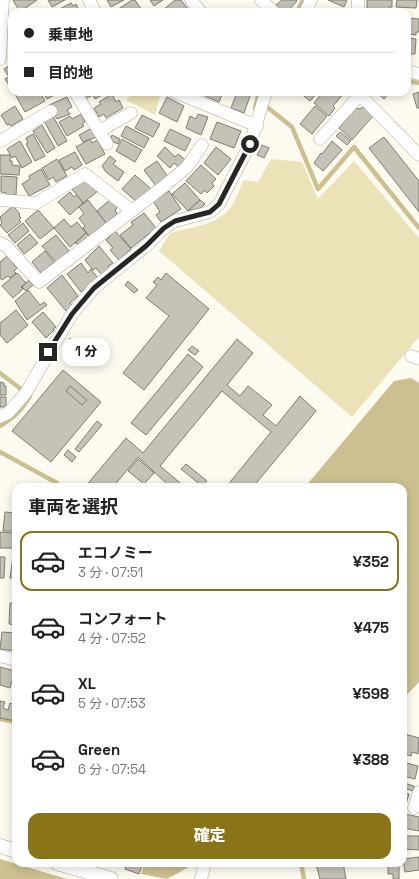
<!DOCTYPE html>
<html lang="ja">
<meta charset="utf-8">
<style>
body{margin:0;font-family:"Space Grotesk","Noto Sans JP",sans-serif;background:#f2f2f2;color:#222;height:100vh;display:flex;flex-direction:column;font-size:15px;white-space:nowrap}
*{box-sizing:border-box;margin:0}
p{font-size:13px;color:#767676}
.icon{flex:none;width:22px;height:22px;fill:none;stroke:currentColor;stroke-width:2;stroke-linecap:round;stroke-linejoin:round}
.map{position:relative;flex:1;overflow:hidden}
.details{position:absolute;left:12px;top:483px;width:395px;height:384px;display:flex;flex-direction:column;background:#fff;border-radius:12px;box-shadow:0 2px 10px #0003}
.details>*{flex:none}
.guide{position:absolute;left:8px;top:8px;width:403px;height:88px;border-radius:12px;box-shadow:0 2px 10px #0003;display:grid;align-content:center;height:88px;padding:0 16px;background:#fff}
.end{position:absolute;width:18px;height:18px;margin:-9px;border:5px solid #272622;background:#fff;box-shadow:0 0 0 2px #fff}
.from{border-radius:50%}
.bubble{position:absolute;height:28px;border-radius:12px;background:#fff;box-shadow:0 2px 10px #0003;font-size:13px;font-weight:800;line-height:28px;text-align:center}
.guide b{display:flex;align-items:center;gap:14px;height:38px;font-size:15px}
.guide b+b{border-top:1px solid #e0e0e0}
.guide i{width:10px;height:10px;background:#222}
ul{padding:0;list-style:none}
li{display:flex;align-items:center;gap:12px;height:60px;margin:0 8px 6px;padding:0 8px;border:2px solid transparent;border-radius:12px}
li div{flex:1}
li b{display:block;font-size:15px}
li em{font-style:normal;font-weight:800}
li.selected{border-color:#897518}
li>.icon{width:36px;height:36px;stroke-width:1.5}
h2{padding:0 16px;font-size:18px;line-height:48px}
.primary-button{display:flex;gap:8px;margin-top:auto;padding:8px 16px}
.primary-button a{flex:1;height:46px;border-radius:12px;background:#897518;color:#fff;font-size:16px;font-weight:800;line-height:46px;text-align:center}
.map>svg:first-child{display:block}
.green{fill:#ece2b8}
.water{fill:#ccc091}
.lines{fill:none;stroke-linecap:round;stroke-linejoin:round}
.stream{stroke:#ccc091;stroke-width:4.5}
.building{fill:#c5c3b8;stroke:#7f7d73}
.minor-casing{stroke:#acaa9f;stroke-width:13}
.tertiary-casing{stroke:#acaa9f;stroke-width:15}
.minor{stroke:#fff;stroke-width:12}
.tertiary{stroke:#fff;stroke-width:14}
.route{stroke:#272622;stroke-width:5}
</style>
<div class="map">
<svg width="419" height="879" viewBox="0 0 419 879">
<rect width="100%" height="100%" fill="#fdfbf0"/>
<g class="green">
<polygon points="134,92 161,92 155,115 126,100"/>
<path d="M271 159 302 162 318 199 354 161 419 238V337L352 417 159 251 170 233C190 227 216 226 230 208 236 201 239 189 244 180L258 182Z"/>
</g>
<g class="water">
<polygon points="411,378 419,383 419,682 403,699 403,487 305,487 394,381"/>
<polygon points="0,859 67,879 0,879"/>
<polygon points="145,863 192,863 191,866 167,879 141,874"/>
</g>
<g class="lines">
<g class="stream">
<polyline points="297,12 303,0"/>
<polyline points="407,81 419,83"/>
<polyline points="267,107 292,127 318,189 354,147 419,228"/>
<polyline points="255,108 259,92"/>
<path d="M0 373 30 396C22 410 14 418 0 426"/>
<polyline points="0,452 57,483 57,487"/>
<polyline points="0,719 16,722"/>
<polyline points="301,863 304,879"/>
</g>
</g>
<g class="building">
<polygon points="13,0 37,0 20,12"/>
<polygon points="48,0 65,0 52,7"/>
<polygon points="107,0 124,0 111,7"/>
<polygon points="132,0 135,0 142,10 138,12 114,12"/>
<polygon points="150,0 163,0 154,6"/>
<polygon points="175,0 181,0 190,12 165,12 164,9"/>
<polygon points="282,0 296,0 297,1 287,12 283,12 276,5"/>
<polygon points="328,0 347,0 344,7"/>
<polygon points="367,0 392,0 392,7 389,7 389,12 367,12"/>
<polygon points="397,0 417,0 416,8 396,7"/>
<polygon points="71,3 73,6 76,4 80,12 54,12"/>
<polygon points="10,15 12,15 12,32 7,32 7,18 10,18"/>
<polygon points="407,18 419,19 419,32 416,32 416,35 407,34"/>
<polygon points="407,38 416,39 415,54 407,54 407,55"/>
<polygon points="12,64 12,88 11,88 5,79 9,77 4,69"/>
<polygon points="18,92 40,92 45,101 25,112 15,94"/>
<polygon points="43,92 60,92 47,99"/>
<polygon points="81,92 103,92 104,94 95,99 93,95 85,99"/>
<polygon points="207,92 223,92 219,102 205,96"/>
<polygon points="237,92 250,96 244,113 231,108"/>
<polygon points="299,92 318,92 310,101"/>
<polygon points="323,92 345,92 333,106 335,108 329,116 314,103"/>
<polygon points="376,92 390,92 384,99"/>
<polygon points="419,92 419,108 417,108 413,94"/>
<polygon points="112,94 116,102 119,100 123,108 106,118 104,114 99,117 94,108 101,104 99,102"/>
<polygon points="67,97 72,107 67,110 70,114 57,119 49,105"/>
<polygon points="167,97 184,106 177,122 159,113"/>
<polygon points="15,106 23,119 11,126 9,124 7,125 1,115"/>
<polygon points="315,106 327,116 312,134 300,124"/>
<polygon points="364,107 373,116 352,140 339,128 356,108 359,109"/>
<polygon points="81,114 85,122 82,124 84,126 67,136 59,122 70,116 72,119"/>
<polygon points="198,114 208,117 201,135 186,128 190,116 196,119"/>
<polygon points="142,115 160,124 153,137 135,128"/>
<polygon points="53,116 67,141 58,146 44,121"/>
<polygon points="217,122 241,131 234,148 210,139"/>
<polygon points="42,125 55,148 47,153 33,131"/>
<polygon points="126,126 149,138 144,148 121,136"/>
<polygon points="92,128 97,137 83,142 79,135"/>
<polygon points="170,129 191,139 185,151 164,141"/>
<polygon points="340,132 351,141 347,145 336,136"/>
<polygon points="33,134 45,156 35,161 26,144 28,143 26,138"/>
<polygon points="112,135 120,139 118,144 110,140"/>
<polygon points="384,137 419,181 419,212 369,148"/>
<polygon points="90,139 92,143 97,140 105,154 86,164 76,147"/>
<polygon points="122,139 142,150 135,162 116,151"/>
<polygon points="20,141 32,162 22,168 15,156 12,158 7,149"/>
<polygon points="332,141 342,150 323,171 314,163 321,153 322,154"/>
<polygon points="262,145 269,148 264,158 257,155"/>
<polygon points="165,147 175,157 178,154 188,162 182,170 174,163 170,168 157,156"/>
<polygon points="216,147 231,159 218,175 204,163"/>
<polygon points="75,152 82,165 74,170 72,167 65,171 59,160"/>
<polygon points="0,155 10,155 10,161 12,161 12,165 20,166 19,175 0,174"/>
<polygon points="110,156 116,161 113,164 124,172 118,181 106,172 102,166"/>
<polygon points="57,159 67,176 56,182 53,177 49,180 42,168"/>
<polygon points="157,161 168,177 156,186 144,170"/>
<polygon points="201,165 216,179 212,183 214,186 207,193 205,190 201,194 186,181"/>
<polygon points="41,169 50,185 29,196 22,184 30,179 29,176"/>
<polygon points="135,175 151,189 138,203 122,189"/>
<polygon points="1,176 17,177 16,195 6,195 6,193 1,192"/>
<polygon points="85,180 98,191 83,203 72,189"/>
<polygon points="185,183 200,200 188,211 172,194"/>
<polygon points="169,191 181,209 161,222 156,215 160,212 153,201"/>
<polygon points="70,192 74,197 77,195 83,203 70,215 58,202"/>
<polygon points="111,199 118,207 115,210 117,214 106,223 97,211"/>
<polygon points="88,200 106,223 89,236 83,228 85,226 79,218 84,214 79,207"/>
<polygon points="200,200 205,204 201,208 188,211"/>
<polygon points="13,206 20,214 19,215 21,218 19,220 21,222 7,233 0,225 2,223 0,217"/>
<polygon points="38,210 54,228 40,239 25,221"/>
<polygon points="144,213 156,228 131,248 120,235 133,225 131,222"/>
<polygon points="64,219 71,227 77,222 86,233 70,247 54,228"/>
<polygon points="23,223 29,231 15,243 8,235"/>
<polygon points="115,231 131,249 119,260 110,250 113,248 106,240"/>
<polygon points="86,233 89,236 80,245 75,243"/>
<polygon points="30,234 38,243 24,254 17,245"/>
<polygon points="56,235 69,251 56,262 42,246"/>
<polygon points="99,246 113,263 108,266 110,268 102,275 96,268 93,270 85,260"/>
<polygon points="45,251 54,262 41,273 32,262"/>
<polygon points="7,256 17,268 14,271 16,273 10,278 8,276 2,280 0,278 0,262"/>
<polygon points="81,263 88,273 91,269 98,278 81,292 67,274"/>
<polygon points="17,273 26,283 21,287 23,289 13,298 2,286"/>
<polygon points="166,273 209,309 144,390 123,373 169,316 146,298 157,285 153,282 158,277 161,280"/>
<polygon points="62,275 78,296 70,303 73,306 66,311 47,288"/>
<polygon points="29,280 33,285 26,291 22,287"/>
<polygon points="128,281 138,290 134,293 125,285"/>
<polygon points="28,290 40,305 44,302 47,305 27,320 15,301"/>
<polygon points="16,310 28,325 7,343 0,335 0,323"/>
<polygon points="43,312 56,327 53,329 54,330 46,338 32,322"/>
<polygon points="70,338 77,343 70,354 63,350"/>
<polygon points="237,339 253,353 227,385 240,396 248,386 272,405 263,415 276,426 300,396 316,411 253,487 226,487 271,432 222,391 160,466 185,487 163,487 166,483 138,457 113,487 85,487 126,438 143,453"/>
<polygon points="192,346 199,351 195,355 188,350"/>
<polygon points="188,354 203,367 146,435 131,423"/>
<polygon points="63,370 101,402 51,462 12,431"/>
<polygon points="0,382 4,383 4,386 6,386 6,395 0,395"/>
<polygon points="70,386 87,400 82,405 66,391"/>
<polygon points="0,397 6,397 6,405 4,407 0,407"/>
<polygon points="97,421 102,425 79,452 75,449"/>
<polygon points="68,450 76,457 72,462 64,455"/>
<polygon points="138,459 154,473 144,484 128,471"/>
<polygon points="186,464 207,481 202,486 181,469"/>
<polygon points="5,512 16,513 14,531 3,531"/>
<polygon points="0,532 14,533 14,548 0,548"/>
<polygon points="13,556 16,556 16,578 10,578"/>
<polygon points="0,557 5,557 4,578 0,578"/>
<polygon points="10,603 16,603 16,625 9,624"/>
<polygon points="2,632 16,633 16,651 0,649"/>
<polygon points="0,667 15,671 10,688 0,685"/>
<polygon points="0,701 5,702 3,708 8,710 10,703 16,705 16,721 0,718"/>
<polygon points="405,734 419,738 418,754 412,752 411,756 403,754"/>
<polygon points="403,762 418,766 415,779 407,777 406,780 403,779"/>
<polygon points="404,783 414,786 413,791 403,788"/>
<polygon points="403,792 409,794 405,808 403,808"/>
<polygon points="405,814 419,817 419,831 403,828"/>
<polygon points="405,836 419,836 419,850 404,849"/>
<polygon points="419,857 419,870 405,872 403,859"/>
<polygon points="127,863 143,863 139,874 125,869"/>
<polygon points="321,863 343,863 346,879 320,879 316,864"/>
<polygon points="383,863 399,863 399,879 393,879 393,874 388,874 388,865 383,865"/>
</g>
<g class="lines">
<g class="minor-casing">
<g id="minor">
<polyline points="89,0 95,12"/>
<polyline points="191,0 201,12"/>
<polyline points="261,0 274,12"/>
<polyline points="305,12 311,0"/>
<polyline points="358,12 358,0"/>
<polyline points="0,59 3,0"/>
<polyline points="407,71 419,74"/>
<polyline points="75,92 107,144"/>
<polyline points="175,92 257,126"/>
<polyline points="357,92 419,155"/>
<polyline points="99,131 131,113"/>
<polyline points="320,139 360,95"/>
<polyline points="0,141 51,111"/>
<polyline points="0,200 36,203 85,174 131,210"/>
<polyline points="0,243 6,246 39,282 163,187 187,167 202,145"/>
<polyline points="411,356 419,359"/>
<polyline points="0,417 8,413 25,394 72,314 94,288 146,246 164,228 175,221 210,212 219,204 250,144 266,92"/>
<polyline points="0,656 16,660"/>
<polyline points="414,808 419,792"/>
<polyline points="201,879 205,863"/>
</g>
</g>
<g class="tertiary-casing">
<g id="tertiary">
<polyline points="0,846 16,851"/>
<polyline points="57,863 111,879"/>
</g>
</g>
<use href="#minor" class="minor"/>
<use href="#tertiary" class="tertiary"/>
</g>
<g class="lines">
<polyline class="route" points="48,352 72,314 94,288 146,246 164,228 175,221 210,212 219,204 250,144"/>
</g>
</svg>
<i class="end from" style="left:250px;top:144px"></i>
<i class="end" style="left:48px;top:352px"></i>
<div class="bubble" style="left:62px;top:338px;width:48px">1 分</div>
<div class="guide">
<b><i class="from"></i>乗車地</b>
<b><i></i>目的地</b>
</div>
<section class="details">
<h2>車両を選択</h2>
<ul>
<li class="selected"><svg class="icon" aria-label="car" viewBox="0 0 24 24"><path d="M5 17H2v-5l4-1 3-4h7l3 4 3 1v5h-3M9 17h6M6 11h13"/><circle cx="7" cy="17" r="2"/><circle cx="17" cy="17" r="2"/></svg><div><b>エコノミー</b><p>3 分 · 07:51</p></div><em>¥352</em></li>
<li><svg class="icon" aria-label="car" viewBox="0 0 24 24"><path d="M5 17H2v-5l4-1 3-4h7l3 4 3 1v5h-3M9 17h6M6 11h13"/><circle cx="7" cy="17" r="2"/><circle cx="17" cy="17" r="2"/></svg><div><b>コンフォート</b><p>4 分 · 07:52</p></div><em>¥475</em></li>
<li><svg class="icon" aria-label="car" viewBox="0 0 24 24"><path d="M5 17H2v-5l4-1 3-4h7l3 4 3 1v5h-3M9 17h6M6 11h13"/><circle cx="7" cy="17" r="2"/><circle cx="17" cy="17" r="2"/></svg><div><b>XL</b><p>5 分 · 07:53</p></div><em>¥598</em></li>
<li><svg class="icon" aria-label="car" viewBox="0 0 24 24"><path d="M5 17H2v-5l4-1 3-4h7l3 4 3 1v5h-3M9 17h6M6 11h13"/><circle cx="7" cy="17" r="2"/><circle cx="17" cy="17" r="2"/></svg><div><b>Green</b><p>6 分 · 07:54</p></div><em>¥388</em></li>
</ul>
<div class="primary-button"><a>確定</a></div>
</section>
</div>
